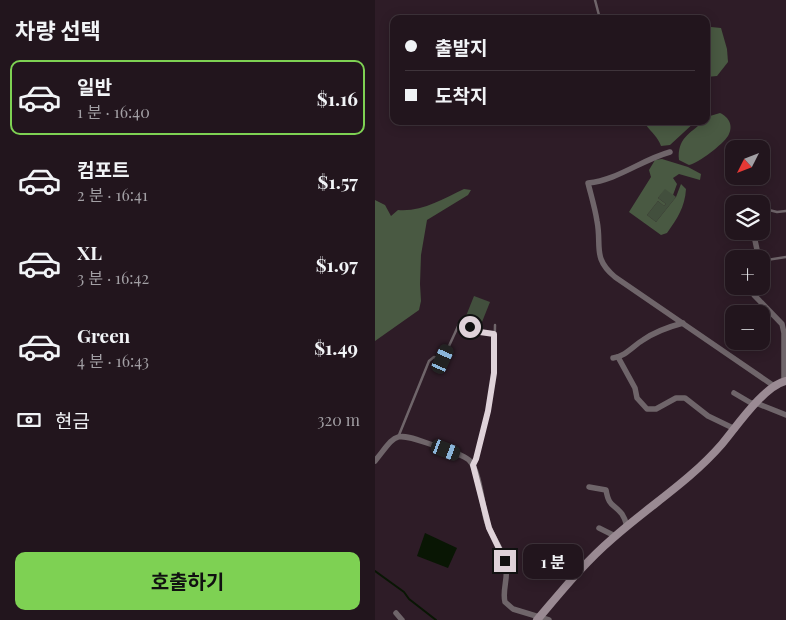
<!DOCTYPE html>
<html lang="ko">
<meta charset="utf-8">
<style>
body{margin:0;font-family:"Playfair Display","Noto Sans KR",serif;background:#2e222a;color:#f1f3f6;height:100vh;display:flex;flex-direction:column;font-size:19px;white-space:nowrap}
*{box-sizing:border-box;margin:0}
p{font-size:16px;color:#a29fa4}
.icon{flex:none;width:28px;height:28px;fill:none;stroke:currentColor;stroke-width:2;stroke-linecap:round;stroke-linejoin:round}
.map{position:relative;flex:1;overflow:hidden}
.sheet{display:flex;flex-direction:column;background:#22151d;width:375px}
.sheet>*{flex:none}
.top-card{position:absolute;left:15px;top:15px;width:320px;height:110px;border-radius:10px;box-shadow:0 2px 12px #0003,0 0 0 1px #3f343b;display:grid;align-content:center;height:110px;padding:0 15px;background:#22151d}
.needle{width:32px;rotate:228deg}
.buttons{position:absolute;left:350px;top:140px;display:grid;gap:10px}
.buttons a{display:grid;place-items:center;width:45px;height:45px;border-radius:10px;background:#22151d;box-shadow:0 2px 12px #0003,0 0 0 1px #3f343b;font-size:25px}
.end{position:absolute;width:22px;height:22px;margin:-11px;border:6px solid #dfd2d9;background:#111;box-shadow:0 0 0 2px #111}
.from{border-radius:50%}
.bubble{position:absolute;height:35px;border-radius:10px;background:#22151d;box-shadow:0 2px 12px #0003,0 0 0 1px #3f343b;font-size:16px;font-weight:700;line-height:35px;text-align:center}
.car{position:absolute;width:15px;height:30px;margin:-15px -8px;border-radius:6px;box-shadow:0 0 4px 1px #0007;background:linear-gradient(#222 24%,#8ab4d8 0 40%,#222 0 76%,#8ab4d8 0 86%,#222 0)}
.top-card b{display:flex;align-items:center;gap:18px;height:48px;font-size:19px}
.top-card b+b{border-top:1px solid #3f343b}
.top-card i{width:12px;height:12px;background:#f1f3f6}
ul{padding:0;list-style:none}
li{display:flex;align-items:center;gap:15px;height:75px;margin:0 10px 8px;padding:0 5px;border:2px solid transparent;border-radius:10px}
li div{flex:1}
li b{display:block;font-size:19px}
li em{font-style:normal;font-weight:700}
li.on{border-color:#7ed153}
li>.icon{width:45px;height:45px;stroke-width:1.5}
h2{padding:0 15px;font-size:22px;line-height:60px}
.pay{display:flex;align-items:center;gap:12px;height:55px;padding:0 15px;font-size:19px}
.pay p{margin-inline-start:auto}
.primary-button{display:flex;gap:10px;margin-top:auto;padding:10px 15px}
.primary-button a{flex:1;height:58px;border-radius:10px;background:#7ed153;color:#111;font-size:20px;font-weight:700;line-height:58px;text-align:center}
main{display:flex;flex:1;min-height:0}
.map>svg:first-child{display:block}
.green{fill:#424f3d}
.forest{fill:#495942}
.water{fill:#091604}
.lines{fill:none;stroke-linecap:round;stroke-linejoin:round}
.stream{stroke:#091604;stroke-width:2}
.lane{stroke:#6f656a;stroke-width:2.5}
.street{stroke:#6f656a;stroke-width:5.5}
.secondary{stroke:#9a8a93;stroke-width:8}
.route{stroke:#dfd2d9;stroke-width:6}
</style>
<main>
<section class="sheet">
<h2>차량 선택</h2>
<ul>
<li class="on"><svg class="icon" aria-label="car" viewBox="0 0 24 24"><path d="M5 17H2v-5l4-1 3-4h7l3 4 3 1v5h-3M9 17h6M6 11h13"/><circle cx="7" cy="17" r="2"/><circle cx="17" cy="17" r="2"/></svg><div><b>일반</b><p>1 분 · 16:40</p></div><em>$1.16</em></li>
<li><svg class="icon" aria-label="car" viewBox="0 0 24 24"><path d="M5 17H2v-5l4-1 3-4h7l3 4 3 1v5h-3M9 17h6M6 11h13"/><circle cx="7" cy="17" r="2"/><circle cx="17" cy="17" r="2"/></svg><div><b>컴포트</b><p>2 분 · 16:41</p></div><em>$1.57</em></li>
<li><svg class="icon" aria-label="car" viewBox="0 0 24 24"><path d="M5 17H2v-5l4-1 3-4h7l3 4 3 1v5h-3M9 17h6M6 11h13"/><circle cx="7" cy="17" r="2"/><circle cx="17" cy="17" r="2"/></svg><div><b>XL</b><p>3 분 · 16:42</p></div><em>$1.97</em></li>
<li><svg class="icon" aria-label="car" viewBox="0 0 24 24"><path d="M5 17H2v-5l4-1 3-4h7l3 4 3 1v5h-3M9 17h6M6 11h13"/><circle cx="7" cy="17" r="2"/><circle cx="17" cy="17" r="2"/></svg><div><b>Green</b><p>4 분 · 16:43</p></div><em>$1.49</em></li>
</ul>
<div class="pay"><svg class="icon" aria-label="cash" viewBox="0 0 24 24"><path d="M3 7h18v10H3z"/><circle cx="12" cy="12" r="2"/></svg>현금<p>320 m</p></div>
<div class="primary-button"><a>호출하기</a></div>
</section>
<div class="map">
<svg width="411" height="620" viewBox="0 0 411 620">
<rect width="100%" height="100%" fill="#2e1c27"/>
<g class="green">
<polygon points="290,188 301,197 281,222 272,215 283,201 289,206 291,204 283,198"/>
<polygon points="99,296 115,302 105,327 89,321"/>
</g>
<g class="forest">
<polygon points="336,27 346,28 352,49 353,62 342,76 331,77 331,31"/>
<path d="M345 113C354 117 359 126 353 136 348 144 324 163 314 165L304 160C302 139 314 134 329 121H331L335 116Z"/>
<path d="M272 121H321L295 145 286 146C283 137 276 132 271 125Z"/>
<path d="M287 159 313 167 326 174 325 180 304 174 298 178 302 184 298 195 290 189 283 198 291 204 289 206 283 201 272 215 281 222 301 197 306 184 311 189C310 207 302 219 292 233L286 235 254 212 276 177 274 170 280 160Z"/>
<path d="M89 189 96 190 93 195 52 220 46 255 45 284 46 301 44 310 0 341V200L10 205 16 216 23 210C47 212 68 199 89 189Z"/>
</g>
<polygon class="water" points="50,533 82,548 73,568 42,556"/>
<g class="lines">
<polyline class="stream" points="0,571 29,592 34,599 61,620"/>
<g class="lane">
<polyline points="220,0 225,19"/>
<polyline points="374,204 379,204"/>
<polyline points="386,208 402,212 411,211"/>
<polyline points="386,261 411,257"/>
<polyline points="24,435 54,361 59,357 68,359 85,322 105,332 119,335"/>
<polyline points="99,463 113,411 119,373 120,325"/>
</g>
<g class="street">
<path d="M295 152C266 160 243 180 213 183 216 195 220 208 222 221 227 246 217 258 240 277L399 386"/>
<polyline points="378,231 384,259"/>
<polyline points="379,286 379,295 407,324 409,333 409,381"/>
<polyline points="243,357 260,388 262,398 272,409 281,409 301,398 310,398 333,416 360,429"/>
<path d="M238 358C251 356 258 346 268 340 281 331 293 327 308 323"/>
<polyline points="359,393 376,403 381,403 411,415"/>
<path d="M0 461C21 435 18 431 52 443 64 447 86 453 94 460 105 471 107 504 111 519 115 535 130 552 131 568 133 579 127 591 130 602L138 609 174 620"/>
<path d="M214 487 231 490C234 507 238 503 247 514 249 517 251 522 252 526"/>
<polyline points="224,528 240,536"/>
<polyline points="21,613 27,620"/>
</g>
<path class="secondary" d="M162 620C186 592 209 563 237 539 274 506 315 481 347 444 362 426 389 386 411 381"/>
</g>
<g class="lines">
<polyline class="route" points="95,327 105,332 119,334 119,373 113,411 101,459 98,465 114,528 130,561"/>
</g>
</svg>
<div class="buttons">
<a><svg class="needle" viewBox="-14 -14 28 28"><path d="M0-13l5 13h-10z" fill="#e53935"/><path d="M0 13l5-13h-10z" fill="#a29fa4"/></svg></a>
<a><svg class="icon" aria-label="layers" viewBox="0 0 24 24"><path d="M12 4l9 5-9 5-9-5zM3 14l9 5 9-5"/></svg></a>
<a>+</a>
<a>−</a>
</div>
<i class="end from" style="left:95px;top:327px"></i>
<i class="end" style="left:130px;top:561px"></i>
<div class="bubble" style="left:148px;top:544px;width:60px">1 분</div>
<i class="car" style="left:68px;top:359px;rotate:24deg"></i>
<i class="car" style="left:71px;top:450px;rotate:111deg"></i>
<div class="top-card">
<b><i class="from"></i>출발지</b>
<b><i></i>도착지</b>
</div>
</div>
</main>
